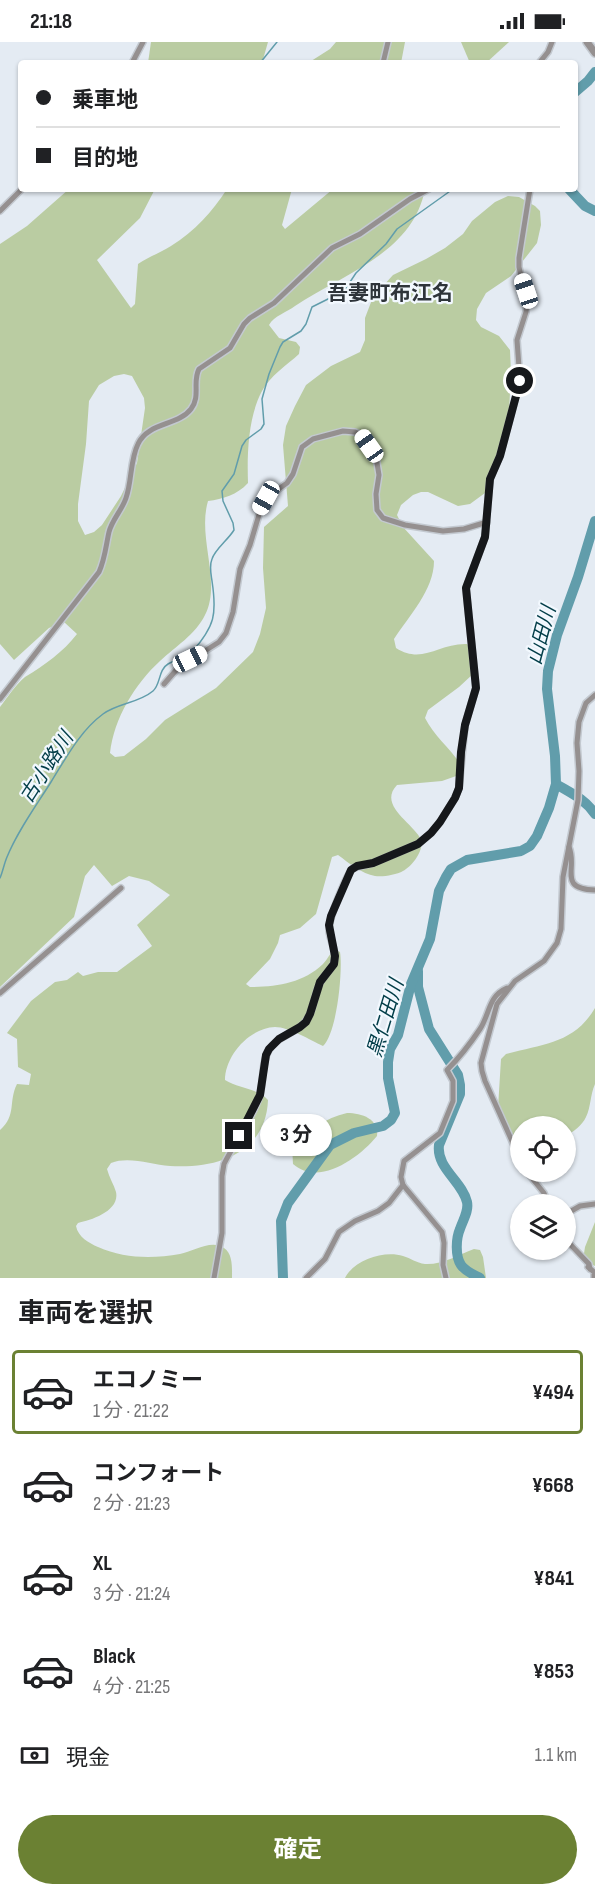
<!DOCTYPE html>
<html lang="ja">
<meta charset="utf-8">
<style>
body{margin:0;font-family:"Sofia Sans Condensed","Noto Sans JP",sans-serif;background:#f6f6f6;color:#202124;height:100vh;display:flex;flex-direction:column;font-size:22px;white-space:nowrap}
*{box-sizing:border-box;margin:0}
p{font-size:20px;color:#757577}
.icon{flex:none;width:33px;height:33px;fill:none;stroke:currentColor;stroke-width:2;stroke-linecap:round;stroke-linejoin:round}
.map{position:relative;height:1236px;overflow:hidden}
.sheet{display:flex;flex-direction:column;background:#fff;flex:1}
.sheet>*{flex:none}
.hud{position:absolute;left:18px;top:18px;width:560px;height:132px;border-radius:6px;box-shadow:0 2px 4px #0004;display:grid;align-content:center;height:132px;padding:0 18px;background:#fff}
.buttons{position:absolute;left:510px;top:1074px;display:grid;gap:12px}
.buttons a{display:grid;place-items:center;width:66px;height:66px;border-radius:50%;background:#fff;box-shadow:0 2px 4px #0004;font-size:30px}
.end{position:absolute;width:27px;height:27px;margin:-14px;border:8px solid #16181b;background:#fff;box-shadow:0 0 0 3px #fff}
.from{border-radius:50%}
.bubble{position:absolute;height:42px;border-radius:21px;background:#fff;box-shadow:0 2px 4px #0004;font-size:20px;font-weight:700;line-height:42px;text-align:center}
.car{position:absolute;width:18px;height:36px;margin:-18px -9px;border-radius:8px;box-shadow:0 0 4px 2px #0007;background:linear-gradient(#fff 24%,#345 0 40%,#fff 0 76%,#345 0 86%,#fff 0)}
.hud b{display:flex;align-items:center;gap:21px;height:57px;font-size:22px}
.hud b+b{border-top:2px solid #e0e0e0}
.hud i{width:15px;height:15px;background:#202124}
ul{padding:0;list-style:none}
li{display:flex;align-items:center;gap:18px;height:84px;margin:0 12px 9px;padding:0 6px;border:3px solid transparent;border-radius:6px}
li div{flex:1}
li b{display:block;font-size:22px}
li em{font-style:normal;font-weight:700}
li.current{border-color:#6b8133}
li>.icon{width:54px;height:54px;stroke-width:1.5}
h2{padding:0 18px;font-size:27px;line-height:72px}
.pay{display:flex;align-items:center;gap:15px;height:66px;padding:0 18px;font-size:22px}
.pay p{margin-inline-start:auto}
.primary-button{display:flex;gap:12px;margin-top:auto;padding:12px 18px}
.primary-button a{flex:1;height:69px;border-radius:36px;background:#6b8133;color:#fff;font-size:24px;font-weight:700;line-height:69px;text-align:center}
.status{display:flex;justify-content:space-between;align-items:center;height:42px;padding:0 30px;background:#fff;direction:ltr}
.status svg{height:16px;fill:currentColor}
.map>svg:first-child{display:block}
.green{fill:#bacca2;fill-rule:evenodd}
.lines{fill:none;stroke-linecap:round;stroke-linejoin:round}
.stream{stroke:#619dab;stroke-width:1.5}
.river{stroke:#619dab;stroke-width:10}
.minor-casing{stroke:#c3c9d0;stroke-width:8}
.tertiary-casing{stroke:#c3c9d0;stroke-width:10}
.minor{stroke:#959090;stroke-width:5}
.tertiary{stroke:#959090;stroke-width:7}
.route{stroke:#16181b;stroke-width:8}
.labels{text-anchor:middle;stroke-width:4.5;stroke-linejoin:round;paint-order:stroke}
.water-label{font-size:20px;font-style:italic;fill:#023d48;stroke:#f2f8fe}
.quarter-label{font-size:21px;font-weight:bold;fill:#2e343a;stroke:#f2f8fe}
</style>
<div class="status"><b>21:18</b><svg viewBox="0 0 49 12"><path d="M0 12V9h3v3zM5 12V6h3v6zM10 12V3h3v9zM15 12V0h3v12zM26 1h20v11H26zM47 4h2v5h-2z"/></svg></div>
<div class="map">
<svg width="595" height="1236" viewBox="0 0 595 1236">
<rect width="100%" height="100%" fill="#e4ebf3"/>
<g class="green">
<polygon points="151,0 268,0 262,21 148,21"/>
<polygon points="336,0 405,0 401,21 308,21 330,7"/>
<polygon points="461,0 509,0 486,21 470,21"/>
<path d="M69 147H155L140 176 97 218 131 266 135 262 138 222C148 215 160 211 171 204 195 189 212 170 227 147H292L282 183 285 187 333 147H425C413 211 343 232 295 264 287 270 274 274 269 283L279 296 296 300 300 305 299 312C287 323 270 334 262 349 248 375 247 412 248 441 237 453 223 457 208 459 197 496 222 540 205 573 196 592 175 605 160 619 135 642 114 676 110 711L115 715 124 714 146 697 165 678 216 646 253 610 260 592 266 566 263 526 264 485 288 464 283 403 286 384 295 364 306 343 331 324 360 310 365 298V276L373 255 393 233 426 217 445 206 463 192 472 179 495 160 508 154 519 155 535 164 540 169 541 183 537 201 511 234 486 251 477 267 476 278 481 285 499 294 510 308 511 331 509 370 493 435 485 451 470 462 458 464 428 450H421L413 453 401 463 397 473 403 485 434 519C434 548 409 574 394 597L396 606C423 623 438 601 467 602L474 610 473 632 459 645 428 668 425 676C434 694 450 706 461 723L459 733 442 739 397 743C377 764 415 782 421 798 424 809 412 824 403 829 396 833 383 835 375 834 362 832 349 821 338 813L332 815 316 872 300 886 280 893 278 901 270 917 246 942 250 945C277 945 303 941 323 922 328 917 329 911 336 908L340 910C343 929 337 991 323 1004 310 998 289 985 275 985 249 986 225 1014 225 1038 239 1047 258 1046 268 1058 266 1111 217 1127 170 1124 151 1123 130 1114 111 1121L107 1127C109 1135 114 1143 116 1150 120 1169 92 1178 78 1181L76 1184C78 1195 89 1201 98 1205 114 1212 131 1215 148 1215 158 1215 170 1214 180 1212 193 1210 211 1197 224 1206 233 1212 232 1226 232 1236H0V1088C17 1073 8 1060 17 1042L29 1043 31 1032 18 1025 17 997 7 991 31 959 55 940 67 938 78 930 83 934 98 930H117L152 904 137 883 170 853 149 839 129 834 112 844 94 823 85 834 74 875 0 945V665C7 656 16 642 25 635 45 623 63 610 77 592L64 580 49 586 14 618 0 602V202L27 184ZM124 332 132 334 144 356 145 366 137 421 121 454 102 483 94 490 85 493 78 479V462L86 402 89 359 99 343 114 334Z"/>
<path d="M595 966V1042C590 1053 591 1065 586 1075 582 1084 573 1089 566 1095V1084H520V1102L515 1101 498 1066 501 1017 506 1012C542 1002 574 1002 595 966Z"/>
<path d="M347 1071C362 1071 379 1077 377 1094 359 1116 319 1145 293 1122L292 1104C309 1088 325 1076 347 1071Z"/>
<polygon points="595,1180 595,1224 583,1218 585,1205"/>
<path d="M474 1207 480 1208 483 1215 486 1236H345C354 1218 384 1208 403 1214 411 1216 416 1221 425 1222 442 1223 458 1213 474 1207Z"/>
</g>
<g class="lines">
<g class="stream">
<polyline points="260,21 277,0"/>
<path d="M0 836C3 829 4 822 7 815 18 788 36 764 51 740 66 716 80 689 103 672 118 661 139 661 153 649 161 642 158 628 168 622 176 617 186 618 192 610 215 584 217 572 212 539 211 532 209 524 212 517 215 507 228 498 234 488L233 481 223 459 222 449 234 432 242 404 246 398 261 387 264 382 262 357 269 332 280 305 283 300 301 289 306 282 312 265 344 249 356 231 386 202 397 187 453 147"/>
</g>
<g class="river">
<polyline points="574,51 588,39 595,30"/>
<polyline points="569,147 585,164 595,169"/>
<path d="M556 742C571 751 585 757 595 772"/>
<path d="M418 929V945L429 987 458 1033 460 1043V1052L439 1103C436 1126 462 1139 467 1160 469 1169 463 1178 460 1187 456 1196 455 1214 461 1223 465 1229 474 1233 480 1236"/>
<polyline points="283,1236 281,1179 288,1161 330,1103 354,1091 383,1084 391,1078 395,1071 388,1036 388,1020 390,1007 398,993 411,942 430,897 439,849 446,835 451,827 467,818 521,809 530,804 537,794 549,766 556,742 555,714 547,647 548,629 557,593 578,535 595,479"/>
</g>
<g class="minor-casing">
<g id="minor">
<polyline points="132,21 143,0"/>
<polyline points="383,21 388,0"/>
<polyline points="539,21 548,10 552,0"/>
<polyline points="0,169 22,147"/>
<polyline points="164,642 178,626 219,600 226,591 233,570 240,527 250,503 261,466 266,456 287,441 293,432 302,405 313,397 343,389 355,390 361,393 376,415 379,433 376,452 377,468 383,476 405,483 443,489 464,487 487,480"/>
<path d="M0 657 99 530C105 517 106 503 109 490 112 478 122 468 126 456 132 439 130 418 138 402 148 380 178 384 191 367 201 354 192 340 199 327L230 306 244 282 250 276 274 261 332 206 360 192 410 157 429 147"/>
<path d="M569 805C578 826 557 847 595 848"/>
<polyline points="0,951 121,846"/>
<polyline points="520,1117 485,1039 482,1029 481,1021 497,962 515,939 544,919 557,901 561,887 563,835 578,758 579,729 577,701 579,680 586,661 595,653"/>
<polyline points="527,1130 544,1151 548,1162"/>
<polyline points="566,1172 580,1164 595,1162"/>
<polyline points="566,1188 568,1196 567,1199 589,1222 590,1227"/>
<polyline points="588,1225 594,1230 594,1236"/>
<path d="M214 1236 222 1191V1134L224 1122C234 1102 254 1073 260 1053 264 1039 261 1021 269 1008 276 996 290 993 301 984 315 973 313 952 321 939 325 932 332 927 334 920 337 909 330 899 329 889 328 878 346 833 353 826L373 821 418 802 431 791 440 780 455 756 459 746 465 683 476 646 466 546 485 495 490 437 500 414 520 339 517 298 526 270 527 261 519 225V216L530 147"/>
<polyline points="306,1236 325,1217 339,1190 355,1179 378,1169 389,1161 403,1143"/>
<path d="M446 1236 443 1223 444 1201 442 1190 403 1143 401 1135 404 1119 440 1091 453 1059V1039L447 1028C459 1016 470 1002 480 987 490 972 488 954 507 946"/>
</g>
</g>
<g class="tertiary-casing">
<polyline id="tertiary" points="587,0 595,11"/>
</g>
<use href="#minor" class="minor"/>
<use href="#tertiary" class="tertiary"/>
</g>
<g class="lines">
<polyline class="route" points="239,1094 260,1053 266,1013 269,1007 279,997 300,985 306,980 310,972 320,940 334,922 335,914 329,883 331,874 351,828 357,824 373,821 418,802 431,791 440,780 455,756 459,746 461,710 465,683 476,646 466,546 485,495 490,437 500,414 520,339"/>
</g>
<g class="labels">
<g class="water-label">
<text transform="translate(541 593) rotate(-75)" y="7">山田川</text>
<text transform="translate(46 725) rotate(-57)" y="7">古小路川</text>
<text transform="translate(385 976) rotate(-73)" y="7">黒仁田川</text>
</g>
<g class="quarter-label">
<text x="390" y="258">吾妻町布江名</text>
</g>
</g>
</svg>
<div class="buttons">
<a><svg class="icon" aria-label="locate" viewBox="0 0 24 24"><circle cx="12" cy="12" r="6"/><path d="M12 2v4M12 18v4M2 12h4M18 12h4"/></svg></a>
<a><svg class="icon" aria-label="layers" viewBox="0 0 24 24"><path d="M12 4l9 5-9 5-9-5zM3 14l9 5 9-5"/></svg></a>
</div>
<i class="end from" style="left:520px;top:339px"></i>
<i class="end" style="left:239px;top:1094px"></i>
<div class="bubble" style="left:260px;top:1072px;width:72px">3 分</div>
<i class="car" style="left:526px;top:249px;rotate:342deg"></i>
<i class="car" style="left:369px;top:404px;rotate:325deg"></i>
<i class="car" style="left:266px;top:456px;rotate:209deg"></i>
<i class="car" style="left:190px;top:617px;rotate:65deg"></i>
<div class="hud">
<b><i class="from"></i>乗車地</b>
<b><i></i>目的地</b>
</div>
</div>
<section class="sheet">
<h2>車両を選択</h2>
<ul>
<li class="current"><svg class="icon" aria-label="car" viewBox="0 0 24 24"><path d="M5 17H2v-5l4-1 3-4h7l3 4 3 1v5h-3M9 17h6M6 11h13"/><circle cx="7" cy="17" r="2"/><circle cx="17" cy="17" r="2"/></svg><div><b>エコノミー</b><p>1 分 · 21:22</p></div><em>¥494</em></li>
<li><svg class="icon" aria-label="car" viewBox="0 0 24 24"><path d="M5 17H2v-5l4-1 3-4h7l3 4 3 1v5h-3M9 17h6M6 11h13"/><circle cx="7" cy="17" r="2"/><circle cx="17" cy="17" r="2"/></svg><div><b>コンフォート</b><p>2 分 · 21:23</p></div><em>¥668</em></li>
<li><svg class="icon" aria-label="car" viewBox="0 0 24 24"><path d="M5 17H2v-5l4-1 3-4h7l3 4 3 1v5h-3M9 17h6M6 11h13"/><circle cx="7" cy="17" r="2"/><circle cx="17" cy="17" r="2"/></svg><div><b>XL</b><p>3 分 · 21:24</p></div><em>¥841</em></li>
<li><svg class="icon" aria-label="car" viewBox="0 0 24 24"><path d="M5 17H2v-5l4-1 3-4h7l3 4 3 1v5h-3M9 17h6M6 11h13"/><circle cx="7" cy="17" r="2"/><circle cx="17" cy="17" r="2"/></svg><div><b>Black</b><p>4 分 · 21:25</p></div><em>¥853</em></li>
</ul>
<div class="pay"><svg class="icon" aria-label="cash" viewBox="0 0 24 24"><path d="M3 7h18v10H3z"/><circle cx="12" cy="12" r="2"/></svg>現金<p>1.1 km</p></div>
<div class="primary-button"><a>確定</a></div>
</section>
